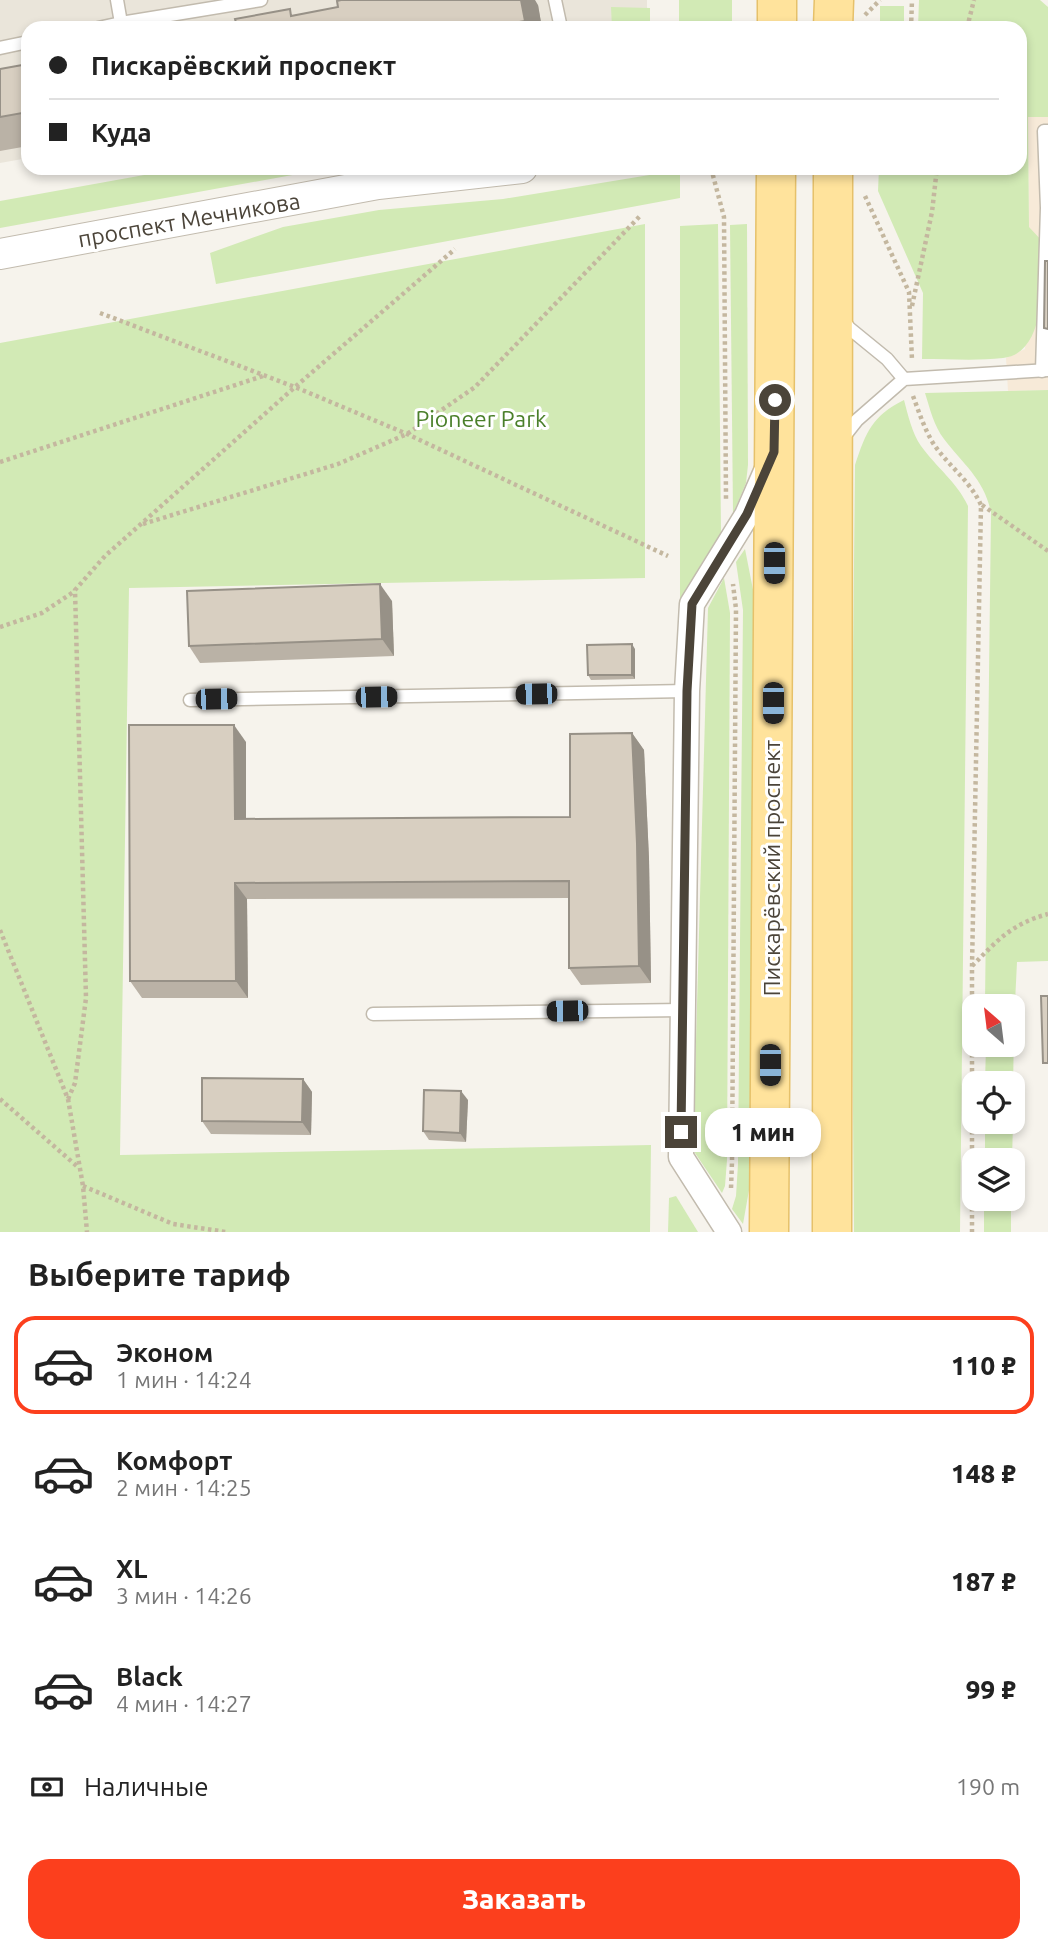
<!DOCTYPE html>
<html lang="ru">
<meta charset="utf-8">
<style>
body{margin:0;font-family:Ubuntu,sans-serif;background:#f2f2f2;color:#222;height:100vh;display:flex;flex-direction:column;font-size:26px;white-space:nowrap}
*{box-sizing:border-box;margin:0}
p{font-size:23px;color:#767676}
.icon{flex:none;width:38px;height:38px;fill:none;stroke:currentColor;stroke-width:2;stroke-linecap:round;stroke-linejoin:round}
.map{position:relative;height:1232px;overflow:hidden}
.sheet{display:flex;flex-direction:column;background:#fff;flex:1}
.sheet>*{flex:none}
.hud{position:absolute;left:21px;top:21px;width:1006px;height:154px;border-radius:21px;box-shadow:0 4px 10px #0003;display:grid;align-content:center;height:154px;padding:0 28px;background:#fff}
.needle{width:46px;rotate:332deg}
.fabs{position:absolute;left:962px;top:994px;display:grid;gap:14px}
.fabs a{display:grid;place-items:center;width:63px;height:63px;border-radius:14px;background:#fff;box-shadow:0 4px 10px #0003;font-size:35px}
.end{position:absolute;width:32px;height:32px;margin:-16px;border:9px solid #4b4439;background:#fff;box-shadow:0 0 0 4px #fff}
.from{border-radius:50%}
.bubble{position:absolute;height:49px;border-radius:21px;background:#fff;box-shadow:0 4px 10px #0003;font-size:23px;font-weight:800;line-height:49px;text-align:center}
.car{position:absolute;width:21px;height:42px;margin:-21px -10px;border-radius:9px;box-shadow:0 0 5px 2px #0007;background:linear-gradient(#222 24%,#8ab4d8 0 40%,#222 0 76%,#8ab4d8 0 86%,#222 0)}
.hud b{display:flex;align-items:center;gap:24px;height:66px;font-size:26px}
.hud b+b{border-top:2px solid #e0e0e0}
.hud i{width:18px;height:18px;background:#222}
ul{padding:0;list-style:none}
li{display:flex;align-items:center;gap:21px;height:98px;margin:0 14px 10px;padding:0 14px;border:4px solid transparent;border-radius:21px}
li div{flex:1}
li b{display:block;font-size:26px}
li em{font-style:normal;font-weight:800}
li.active{border-color:#fc3f1d}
li>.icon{width:63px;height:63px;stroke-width:1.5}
h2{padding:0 28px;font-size:32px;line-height:84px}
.pay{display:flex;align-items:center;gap:18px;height:77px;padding:0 28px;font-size:26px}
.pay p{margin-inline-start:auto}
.action{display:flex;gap:14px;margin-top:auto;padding:14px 28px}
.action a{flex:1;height:80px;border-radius:21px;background:#fc3f1d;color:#fff;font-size:28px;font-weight:800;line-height:80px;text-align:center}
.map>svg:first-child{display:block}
.residential{fill:#eae5da}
.commercial{fill:#f7ead8}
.green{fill:#d2eab5}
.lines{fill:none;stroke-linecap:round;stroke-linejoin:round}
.service-casing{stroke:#c2bbae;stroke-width:15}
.minor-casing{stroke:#c2bbae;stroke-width:27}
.tertiary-casing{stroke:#c2bbae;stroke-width:32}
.primary-casing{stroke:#e6c16a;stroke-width:41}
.path{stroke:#c4b79f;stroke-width:4.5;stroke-dasharray:3.5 3.5;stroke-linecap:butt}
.service{stroke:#fff;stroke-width:12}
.minor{stroke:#fff;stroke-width:24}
.tertiary{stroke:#fff;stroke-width:30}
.primary{stroke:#ffe39c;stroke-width:38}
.wall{fill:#bab2a6}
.shaded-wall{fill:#979187}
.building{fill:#d8cfc1;stroke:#979187;stroke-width:2}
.route{stroke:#4b4439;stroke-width:9}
.labels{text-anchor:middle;stroke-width:6;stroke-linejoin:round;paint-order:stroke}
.street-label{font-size:23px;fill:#4b4439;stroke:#fff}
.park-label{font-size:23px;fill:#4a7f2a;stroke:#fff}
</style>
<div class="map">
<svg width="1048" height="1232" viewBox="0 0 1048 1232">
<rect width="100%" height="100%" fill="#f6f3ec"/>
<polygon class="residential" points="0,0 647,0 647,28 28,28 28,158 0,163"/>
<polygon class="commercial" points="1028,117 1048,117 1048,390 1008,391 1006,358 1025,349 1029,227"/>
<g class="green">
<rect x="679" y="0" width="53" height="28"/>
<path d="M919 0H1040L1048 7V117H1028L1029 227 1043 242C1042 276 1048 353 1003 358 977 361 949 359 922 359L923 293 878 191 879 168H1020V28H918Z"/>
<rect x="880" y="6" width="24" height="22"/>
<polygon points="611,7 650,8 650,28 612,28"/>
<polygon points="183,168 331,168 0,228 0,201"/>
<polygon points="680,170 680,198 216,284 210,253 283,227 379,210 503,199"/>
<polygon points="645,224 645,578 129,588 120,1155 651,1145 650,1232 0,1232 0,343"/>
<path d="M718 224 721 534C705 558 689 581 680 608V226Z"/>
<polygon points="747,224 748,465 746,483 733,514 730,225"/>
<path d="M1048 390V961L1017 962 1015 1003H985L991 512C984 479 963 464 944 439 934 426 930 409 925 393Z"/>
<path d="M904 400C908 415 912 433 921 446 936 467 957 482 968 506L960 1232H854L851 861 855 465C866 432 872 416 904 400Z"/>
<polygon points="745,549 758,615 754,1162 743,1224 732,1209 736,1196 738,1164 743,610 736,562"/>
<polygon points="724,578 730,613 727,1160 725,1186 722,1193 693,1150 708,608"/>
<polygon points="1013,1027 1014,1027 1013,1090 1013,1083 985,1083 986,1045 1013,1045"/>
<polygon points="985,1122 1013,1122 1012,1160 985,1160"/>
<polygon points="676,1196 698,1232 668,1232 669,1198"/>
<rect x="984" y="1199" width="27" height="33"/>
</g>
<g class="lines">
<g class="service-casing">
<g id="service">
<polyline points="555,0 561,28"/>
<polyline points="121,23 261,0"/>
<polyline points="98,28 121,23 117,0"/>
<polyline points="0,48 28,42"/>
<polyline points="842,318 849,328 887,359 904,379"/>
<polyline points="1042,371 1047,208 1044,131 1048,131"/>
<polyline points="842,439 857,420 904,379 1048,370"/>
<polyline points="190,700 687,691"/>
<polyline points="373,1014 683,1010"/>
</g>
</g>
<g class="minor-casing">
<polyline id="minor" points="729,1232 681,1157 687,691 692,604 747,515 767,469"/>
</g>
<g class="tertiary-casing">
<polyline id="tertiary" points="0,254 378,184 522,168"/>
</g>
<g class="primary-casing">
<g id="primary">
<polyline points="777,28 777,0"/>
<polyline points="833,28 834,0"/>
<polyline points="769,1232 776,168"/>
<polyline points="832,1232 833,168"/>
</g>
</g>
<g class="path">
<polyline points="865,15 880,0"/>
<polyline points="911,28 912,0"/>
<polyline points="967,28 974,0"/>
<polyline points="711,168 724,217 726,499"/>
<polyline points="865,196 909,292 912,360"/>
<polyline points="912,306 932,212 937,168"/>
<polyline points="100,313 295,387 407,434 668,556"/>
<path d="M913 396C919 412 924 428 933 443 948 466 969 479 981 505L972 967V1232"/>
<polyline points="0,462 263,376"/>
<polyline points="982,505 1048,551"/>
<polyline points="143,524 338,464 407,434 475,387 641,215"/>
<polyline points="0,627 42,613 75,591"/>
<polyline points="0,930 68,1099 83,1186 87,1232"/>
<path d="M972 966C998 940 1011 924 1048 914"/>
<polyline points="1013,1017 1015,1017"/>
<polyline points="0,1099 79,1168"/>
<polyline points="68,1099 75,1083 86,998 75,590 105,556 295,387 455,249"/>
<polyline points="83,1186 173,1224 226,1232"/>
<polyline points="731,1188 732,1162 736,609 733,584"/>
</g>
<use href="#service" class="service"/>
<use href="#minor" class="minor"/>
<use href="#tertiary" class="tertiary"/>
<use href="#primary" class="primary"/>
</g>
<g class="wall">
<polygon points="538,5 542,28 225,28 294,15"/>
<polygon points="28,64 28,146 0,151 0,69"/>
<polygon points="392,601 394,656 200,663 189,646"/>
<polygon points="635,649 635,679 591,680 588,675"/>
<polygon points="632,733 644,750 649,859 651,983 581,985 569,968 569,898 247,899 248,998 142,998 130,981 246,742 246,819 570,817"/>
<polygon points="303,1079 312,1092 311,1135 211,1134 202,1121"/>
<polygon points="468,1100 466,1142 429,1140 423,1131"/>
</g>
<g class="shaded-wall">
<polygon points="521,0 535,0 538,5 542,28 530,28 525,21"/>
<polygon points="380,584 392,601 394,656 382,639"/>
<polygon points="632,644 635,649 635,679 632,675"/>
<polygon points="234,725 246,742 246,836 235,819"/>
<polygon points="632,733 644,750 649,859 651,983 639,966"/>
<polygon points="235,883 247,899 248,998 236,981"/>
<polygon points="303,1079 312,1092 311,1135 302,1122"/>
<polygon points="461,1091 468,1100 466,1142 460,1133"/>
</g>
<g class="building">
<polygon points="341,0 521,0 525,21 487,28 225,28 237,26 235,19 290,9 291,16 338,7 337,1"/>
<polygon points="28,64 28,112 0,117 0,69"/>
<polygon points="1045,261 1048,261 1048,329 1044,328"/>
<polygon points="380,584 382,639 189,646 187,591"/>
<polygon points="632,644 632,675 588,675 587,645"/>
<polygon points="129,725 234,725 235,819 570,817 570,734 632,733 637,843 639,966 569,968 569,881 235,883 236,981 130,981"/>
<polygon points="1041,996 1048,996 1048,1063 1043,1063"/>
<polygon points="202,1078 303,1079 302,1122 202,1121"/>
<polygon points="424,1090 461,1091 460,1133 423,1131"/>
</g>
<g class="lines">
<polyline class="route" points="681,1132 687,691 692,604 747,514 774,452 775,400"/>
</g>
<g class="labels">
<g class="street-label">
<text transform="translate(189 220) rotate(-10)" y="8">проспект Мечникова</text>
<text transform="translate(772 868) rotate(-90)" y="8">Пискарёвский проспект</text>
</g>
<g class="park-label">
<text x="481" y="427">Pioneer Park</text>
</g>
</g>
</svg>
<div class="fabs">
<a><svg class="needle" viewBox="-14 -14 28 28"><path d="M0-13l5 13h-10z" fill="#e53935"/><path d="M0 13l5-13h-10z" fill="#767676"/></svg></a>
<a><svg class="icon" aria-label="locate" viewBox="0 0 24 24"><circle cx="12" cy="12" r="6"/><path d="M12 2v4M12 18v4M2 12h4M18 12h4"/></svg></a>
<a><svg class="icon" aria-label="layers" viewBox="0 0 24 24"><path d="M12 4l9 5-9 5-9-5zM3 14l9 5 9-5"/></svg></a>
</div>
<i class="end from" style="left:775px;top:400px"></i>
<i class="end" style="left:681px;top:1132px"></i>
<div class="bubble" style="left:705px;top:1108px;width:116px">1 мин</div>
<i class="car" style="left:774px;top:563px;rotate:180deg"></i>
<i class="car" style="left:536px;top:694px;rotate:269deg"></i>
<i class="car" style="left:376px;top:697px;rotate:89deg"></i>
<i class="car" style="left:216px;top:699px;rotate:89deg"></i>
<i class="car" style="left:773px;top:703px;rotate:180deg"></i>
<i class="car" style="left:567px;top:1011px;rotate:269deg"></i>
<i class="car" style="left:770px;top:1065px;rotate:180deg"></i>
<div class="hud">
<b><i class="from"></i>Пискарёвский проспект</b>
<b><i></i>Куда</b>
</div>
</div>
<section class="sheet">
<h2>Выберите тариф</h2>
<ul>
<li class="active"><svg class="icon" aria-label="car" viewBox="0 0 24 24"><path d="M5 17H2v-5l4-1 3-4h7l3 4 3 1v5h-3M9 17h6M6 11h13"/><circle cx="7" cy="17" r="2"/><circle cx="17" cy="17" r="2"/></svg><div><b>Эконом</b><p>1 мин · 14:24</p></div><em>110 ₽</em></li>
<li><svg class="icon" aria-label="car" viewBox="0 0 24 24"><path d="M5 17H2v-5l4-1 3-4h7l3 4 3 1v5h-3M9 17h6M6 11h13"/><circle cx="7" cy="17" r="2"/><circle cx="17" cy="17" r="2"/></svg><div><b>Комфорт</b><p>2 мин · 14:25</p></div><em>148 ₽</em></li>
<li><svg class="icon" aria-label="car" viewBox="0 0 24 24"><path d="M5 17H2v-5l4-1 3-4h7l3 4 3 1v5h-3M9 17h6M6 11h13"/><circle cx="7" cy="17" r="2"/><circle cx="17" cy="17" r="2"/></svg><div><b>XL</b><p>3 мин · 14:26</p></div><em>187 ₽</em></li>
<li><svg class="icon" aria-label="car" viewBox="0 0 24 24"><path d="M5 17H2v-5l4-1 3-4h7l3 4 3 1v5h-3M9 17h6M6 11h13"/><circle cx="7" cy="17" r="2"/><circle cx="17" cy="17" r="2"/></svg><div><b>Black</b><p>4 мин · 14:27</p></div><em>99 ₽</em></li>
</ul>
<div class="pay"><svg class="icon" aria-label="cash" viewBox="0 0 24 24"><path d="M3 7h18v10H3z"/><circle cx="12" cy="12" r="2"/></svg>Наличные<p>190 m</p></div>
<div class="action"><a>Заказать</a></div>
</section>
